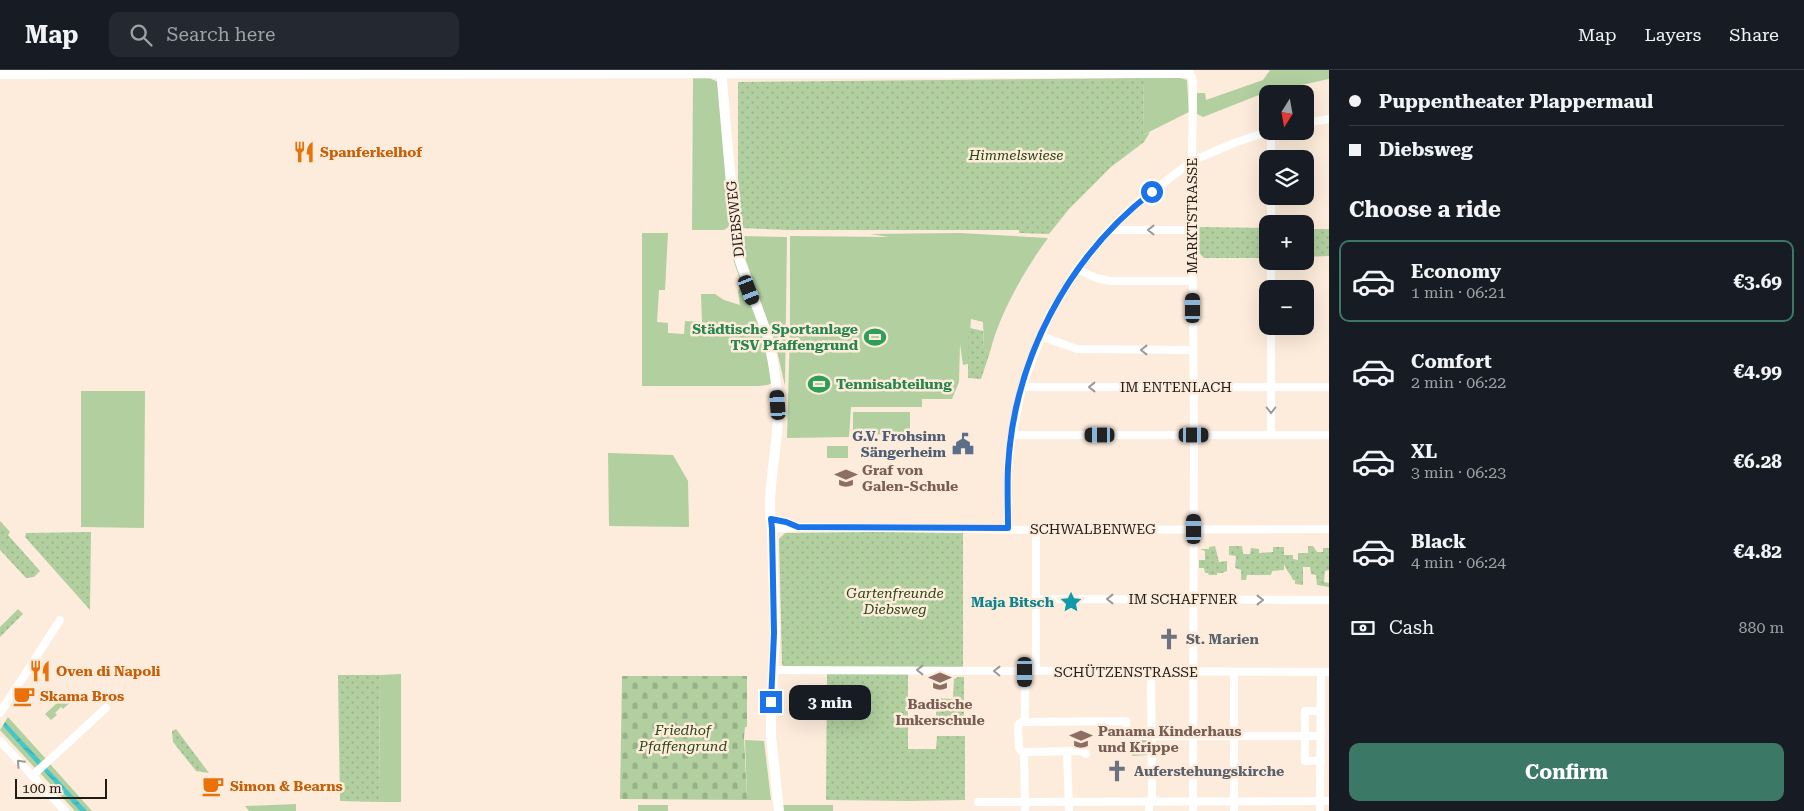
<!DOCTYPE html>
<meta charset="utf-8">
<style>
body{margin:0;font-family:"Roboto Serif",serif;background:#242831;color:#f1f3f6;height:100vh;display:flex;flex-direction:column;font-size:19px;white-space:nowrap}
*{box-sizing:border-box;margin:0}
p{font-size:16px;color:#9ea1a6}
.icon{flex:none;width:28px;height:28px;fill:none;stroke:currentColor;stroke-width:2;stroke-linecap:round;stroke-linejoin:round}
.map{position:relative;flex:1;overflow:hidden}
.panel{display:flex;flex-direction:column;background:#171b24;width:475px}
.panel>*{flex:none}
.guide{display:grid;align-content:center;height:110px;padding:0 20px;background:#171b24}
.needle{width:32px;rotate:191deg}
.tools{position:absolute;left:1259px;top:15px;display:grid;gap:10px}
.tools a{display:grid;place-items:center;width:55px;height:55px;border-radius:10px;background:#171b24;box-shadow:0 5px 20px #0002;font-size:25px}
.scale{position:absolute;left:15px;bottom:12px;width:92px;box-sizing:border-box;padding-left:5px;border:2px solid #221c16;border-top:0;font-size:14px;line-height:18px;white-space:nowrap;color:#221c16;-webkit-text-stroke:4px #fdecdb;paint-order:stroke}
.end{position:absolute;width:22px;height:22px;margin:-11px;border:6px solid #1a73e8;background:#fff;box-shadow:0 0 0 2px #fff}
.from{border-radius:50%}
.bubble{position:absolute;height:35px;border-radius:10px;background:#171b24;box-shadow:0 5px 20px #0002;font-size:16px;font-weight:700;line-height:35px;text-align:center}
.car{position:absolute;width:15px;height:30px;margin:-15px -8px;border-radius:6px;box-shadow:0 0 4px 1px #0007;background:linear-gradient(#222 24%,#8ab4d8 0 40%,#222 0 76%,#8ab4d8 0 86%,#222 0)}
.guide b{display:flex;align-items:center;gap:18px;height:48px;font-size:19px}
.guide b+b{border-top:1px solid #363941}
.guide i{width:12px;height:12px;background:#f1f3f6}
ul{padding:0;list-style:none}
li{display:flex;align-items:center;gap:15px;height:82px;margin:0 10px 8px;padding:0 10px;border:2px solid transparent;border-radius:10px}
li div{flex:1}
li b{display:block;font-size:19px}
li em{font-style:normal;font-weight:700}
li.current{border-color:#3b7966}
li>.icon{width:45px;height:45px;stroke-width:1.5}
h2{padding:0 20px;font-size:22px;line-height:60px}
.pay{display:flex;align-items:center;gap:12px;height:55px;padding:0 20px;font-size:19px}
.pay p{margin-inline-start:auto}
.cta{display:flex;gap:10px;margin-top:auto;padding:10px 20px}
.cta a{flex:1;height:58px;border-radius:10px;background:#3b7966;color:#fff;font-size:20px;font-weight:700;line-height:58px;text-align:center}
header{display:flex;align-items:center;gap:30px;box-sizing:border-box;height:70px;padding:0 25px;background:#171b24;border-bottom:1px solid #363941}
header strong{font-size:24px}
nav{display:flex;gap:28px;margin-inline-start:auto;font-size:18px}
.search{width:350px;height:45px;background:#242831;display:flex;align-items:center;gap:12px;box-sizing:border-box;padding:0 18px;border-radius:10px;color:#9ea1a6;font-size:19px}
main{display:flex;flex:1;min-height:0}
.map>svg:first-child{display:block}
.grass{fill:#b1cf9f}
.cemetery{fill:url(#cemetery-stones)}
.park{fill:url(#park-dots)}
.water{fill:url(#water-waves)}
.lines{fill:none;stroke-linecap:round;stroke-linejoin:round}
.street{stroke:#fff;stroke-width:8}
.secondary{stroke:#fff;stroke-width:10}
.oneway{stroke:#9c9996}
.route{stroke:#1a73e8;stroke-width:6}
.labels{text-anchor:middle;stroke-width:5;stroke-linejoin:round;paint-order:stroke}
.food-label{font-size:14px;font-weight:bold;fill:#c56008;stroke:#fdecdb;text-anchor:start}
.park-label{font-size:14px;font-style:italic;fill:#294512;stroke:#fdecdb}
.street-label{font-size:14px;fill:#221c16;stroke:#fdecdb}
.leisure-label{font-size:14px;font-weight:bold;fill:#27864d;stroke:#fdecdb;text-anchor:end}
.service-label{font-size:14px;font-weight:bold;fill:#4e5e75;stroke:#fdecdb;text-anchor:end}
.education-label{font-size:14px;font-weight:bold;fill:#785e54;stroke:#fdecdb;text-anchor:start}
.culture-label{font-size:14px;font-weight:bold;fill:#0d838f;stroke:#fdecdb;text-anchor:end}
.worship-label{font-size:14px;font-weight:bold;fill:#5b616d;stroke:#fdecdb;text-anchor:start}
</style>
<header>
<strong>Map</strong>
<div class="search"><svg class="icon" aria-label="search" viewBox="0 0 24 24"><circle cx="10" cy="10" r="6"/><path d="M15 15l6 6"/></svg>Search here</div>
<nav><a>Map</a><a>Layers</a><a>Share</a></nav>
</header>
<main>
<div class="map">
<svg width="1329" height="741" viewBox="0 0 1329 741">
<defs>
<pattern id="cemetery-stones" width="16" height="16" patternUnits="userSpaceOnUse" patternTransform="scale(1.25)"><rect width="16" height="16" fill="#b1cf9f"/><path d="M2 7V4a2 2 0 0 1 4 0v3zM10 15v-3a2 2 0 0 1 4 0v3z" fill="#98b188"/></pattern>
<pattern id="park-dots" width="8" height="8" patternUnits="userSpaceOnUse" patternTransform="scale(1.25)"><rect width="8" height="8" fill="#b1cf9f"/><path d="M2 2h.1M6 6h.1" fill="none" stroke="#98b188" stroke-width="1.8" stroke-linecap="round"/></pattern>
<pattern id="water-waves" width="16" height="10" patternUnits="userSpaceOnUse" patternTransform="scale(1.25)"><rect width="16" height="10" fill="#45c7ca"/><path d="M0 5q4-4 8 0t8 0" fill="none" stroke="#3caaad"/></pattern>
</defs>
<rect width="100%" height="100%" fill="#fdecdb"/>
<g class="grass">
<polygon points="1270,0 1329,0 1329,9 1264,23 1203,47 1197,44 1197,23 1205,23 1206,30 1263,10"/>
<polygon points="693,8 709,8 718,12 730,156 724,160 692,160"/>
<polygon points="1144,8 1180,8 1187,10 1189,42 1143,65"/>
<polygon points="642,163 668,163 665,220 659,220 657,252 668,253 668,263 684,264 685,251 702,252 701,224 715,224 724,230 740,235 738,222 741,212 734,192 730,168 725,165 732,169 765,271 773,312 768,315 758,316 642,316"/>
<path d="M960 163 1048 168C1025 199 999 245 990 282L984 279 983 252 971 249 968 294 963 295 960 274 959 312 952 329H922V337H851L849 367 787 368 790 259V166L889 167 870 164Z"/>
<polygon points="742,166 787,167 785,316 775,272 745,188"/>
<polygon points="81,321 145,321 144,458 81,457"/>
<polygon points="853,342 910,342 910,365 853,364"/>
<rect x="827" y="376" width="21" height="12"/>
<polygon points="608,383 673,385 688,411 689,457 609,456"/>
<polygon points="401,604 401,732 379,732 380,605"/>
<polygon points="68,623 74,629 63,639 61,637 55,643 57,645 51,650 45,644"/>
<polygon points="8,647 46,689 35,698 0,660"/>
<polygon points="745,670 764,671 771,730 747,730"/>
<polygon points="50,694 92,741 75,741 40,703"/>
<polygon points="296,734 296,741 249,741 245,736"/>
<rect x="638" y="735" width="30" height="6"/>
<polygon points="782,735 833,735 833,741 783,741"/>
</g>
<polygon class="cemetery" points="622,606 747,606 747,657 745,657 744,667 747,730 620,729"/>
<g class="park">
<polygon points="1144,8 1143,65 1150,62 1144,72 1111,97 1069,139 1049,164 1019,163 1019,160 788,160 740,158 738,105 738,12"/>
<polygon points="1199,157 1267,158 1267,188 1204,188 1199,183"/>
<polygon points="1305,159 1329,159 1329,186 1305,187"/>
<polygon points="970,258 983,261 984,279 990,282 981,309 968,308 968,267"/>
<polygon points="0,451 10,462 8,465 40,501 34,507 26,508 0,480"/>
<polygon points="963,461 963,598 788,599 782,595 779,469 785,463"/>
<polygon points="91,462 90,540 25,467 26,463"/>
<polygon points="1215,476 1219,492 1227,491 1227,501 1222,503 1217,503 1217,505 1209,505 1208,503 1205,503 1204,498 1199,498 1199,490 1205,490 1205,481 1200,479 1209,479 1209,477"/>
<path d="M1229 476H1242L1243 484H1250L1251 478 1259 479V483L1273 482V477H1284V485H1293V489L1298 490V483H1308V476H1313L1317 482H1323V478H1329V500L1325 501 1324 512 1329 513V517L1317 515 1316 505 1311 504 1310 497H1303V515L1295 514V510H1293C1291 504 1286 501 1284 494V500L1272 501 1271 505H1247L1246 510H1241V500L1235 498 1236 486 1229 485Z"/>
<polygon points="18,539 23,544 0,567 0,557"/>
<polygon points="827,604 908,604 908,679 936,679 937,666 965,666 965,730 908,731 826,730"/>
<polygon points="338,605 380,605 379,732 340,731"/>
<polygon points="954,607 964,607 964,652 936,651 936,628 953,629"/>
<polygon points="176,659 209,703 196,701 173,672 172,661"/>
<polygon points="1131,669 1148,669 1148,685 1132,686"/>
</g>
<g class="water">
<polygon points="5,652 41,691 38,695 3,656"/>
<polygon points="46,697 87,741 80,741 43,700"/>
</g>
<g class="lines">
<g class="street">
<polyline points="1190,0 1188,3 1192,7 1193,13 1192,91 1194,365 1193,741"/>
<polyline points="1305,53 1329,49"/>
<polyline points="1271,61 1271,89"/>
<polyline points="1271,126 1271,154"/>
<polyline points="1109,160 1192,160"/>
<polyline points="1271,191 1271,219"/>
<polyline points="1077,199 1096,208 1110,211 1193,211"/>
<polyline points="1271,256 1271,365"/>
<polyline points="1040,266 1077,279 1193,280"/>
<polyline points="1022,317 1329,317"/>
<polyline points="1013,365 1329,365"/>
<polyline points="771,449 786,452 796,456"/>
<polyline points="772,459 798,457 1036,460 1329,459"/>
<polyline points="1008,459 1008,398 1010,377 1022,317 1050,244 1077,199 1109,160 1136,134 1192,91 1234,73 1270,61"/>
<polyline points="1036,460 1036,601"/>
<polyline points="1036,529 1329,530"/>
<polyline points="773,600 1329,602"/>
<polyline points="1025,602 1025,652 1022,652 1018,655 1019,678 1021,681 1024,682 1025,741"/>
<polyline points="0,643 60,550"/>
<polyline points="1025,652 1126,651 1126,662 1132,666 1321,666"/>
<polyline points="0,671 65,741"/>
<polyline points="1067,681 1069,741"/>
<polyline points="1024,682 1082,681 1086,684"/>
<polyline points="1321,691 1305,691 1305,641 1321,641"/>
<polyline points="32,706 106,638"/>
<polyline points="978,732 1329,731"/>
<polyline points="1149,741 1149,732 1152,728 1151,602"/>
<polyline points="1234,741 1234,602"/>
<polyline points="1320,741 1321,602"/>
</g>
<g class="secondary">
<path d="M721 0 737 181C745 210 758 237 767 265 773 287 776 310 778 333 780 375 765 418 772 459L775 563 771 644V667L779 741"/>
<polyline points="0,4 1188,3"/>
</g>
</g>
<defs><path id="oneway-chevron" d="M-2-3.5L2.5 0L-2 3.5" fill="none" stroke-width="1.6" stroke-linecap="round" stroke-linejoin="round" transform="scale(1.25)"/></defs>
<g class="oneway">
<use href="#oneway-chevron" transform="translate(1151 160) rotate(-180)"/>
<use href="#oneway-chevron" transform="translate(1144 280) rotate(-180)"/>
<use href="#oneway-chevron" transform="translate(1092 317) rotate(180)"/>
<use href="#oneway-chevron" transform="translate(1271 340) rotate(90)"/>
<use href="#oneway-chevron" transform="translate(1110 529) rotate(-180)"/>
<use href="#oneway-chevron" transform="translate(1260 530)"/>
<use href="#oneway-chevron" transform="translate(920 600) rotate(-180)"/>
<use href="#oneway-chevron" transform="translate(997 601) rotate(-179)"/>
<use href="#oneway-chevron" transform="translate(20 693) rotate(-133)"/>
</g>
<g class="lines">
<path class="route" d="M771 632 774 563 772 459 771 449 786 452 798 457 1008 458C1008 438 1007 418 1008 397 1014 290 1067 188 1152 122"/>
</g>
<defs>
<g id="restaurant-bare" transform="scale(1.725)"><path d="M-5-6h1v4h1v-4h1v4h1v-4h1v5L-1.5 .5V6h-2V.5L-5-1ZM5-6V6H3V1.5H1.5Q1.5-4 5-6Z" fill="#e8710a" stroke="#fdecdb" stroke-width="2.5" paint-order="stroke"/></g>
<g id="stadium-bare" transform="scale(1.725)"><path d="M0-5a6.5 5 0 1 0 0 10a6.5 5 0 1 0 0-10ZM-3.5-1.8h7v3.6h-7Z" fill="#2e9e5b" stroke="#fdecdb" stroke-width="2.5" paint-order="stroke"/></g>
<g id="civic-bare" transform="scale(1.725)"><path d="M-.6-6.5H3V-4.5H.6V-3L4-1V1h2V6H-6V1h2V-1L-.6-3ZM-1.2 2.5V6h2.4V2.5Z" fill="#5c6f8a" stroke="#fdecdb" stroke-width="2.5" paint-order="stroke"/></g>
<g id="school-bare" transform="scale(1.725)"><path d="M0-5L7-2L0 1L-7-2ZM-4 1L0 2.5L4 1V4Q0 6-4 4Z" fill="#8d6e63" stroke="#fdecdb" stroke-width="2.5" paint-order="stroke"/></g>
<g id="sight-bare" transform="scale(1.725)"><path d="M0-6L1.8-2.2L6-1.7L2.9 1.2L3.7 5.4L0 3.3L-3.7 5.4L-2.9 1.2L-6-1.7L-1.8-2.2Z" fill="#0f9aa8" stroke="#fdecdb" stroke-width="2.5" paint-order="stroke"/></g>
<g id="church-bare" transform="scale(1.725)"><path d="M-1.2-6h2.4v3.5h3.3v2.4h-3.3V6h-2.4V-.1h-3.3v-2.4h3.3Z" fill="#6b7280" stroke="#fdecdb" stroke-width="2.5" paint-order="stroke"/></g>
<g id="cafe-bare" transform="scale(1.725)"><path d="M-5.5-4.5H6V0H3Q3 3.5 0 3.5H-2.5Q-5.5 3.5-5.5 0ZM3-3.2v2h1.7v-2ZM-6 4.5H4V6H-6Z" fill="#e8710a" stroke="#fdecdb" stroke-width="2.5" paint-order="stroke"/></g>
</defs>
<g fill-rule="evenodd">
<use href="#restaurant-bare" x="304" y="82"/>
<use href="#stadium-bare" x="875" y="267"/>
<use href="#stadium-bare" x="819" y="314"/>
<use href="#civic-bare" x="963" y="374"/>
<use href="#school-bare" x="846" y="408"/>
<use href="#sight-bare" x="1071" y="532"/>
<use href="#church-bare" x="1169" y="569"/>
<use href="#restaurant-bare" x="40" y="601"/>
<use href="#school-bare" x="940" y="611"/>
<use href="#cafe-bare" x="24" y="626"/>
<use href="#school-bare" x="1081" y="669"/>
<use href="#church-bare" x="1117" y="701"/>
<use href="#cafe-bare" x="213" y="716"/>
</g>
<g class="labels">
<g class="food-label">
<text x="320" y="87">Spanferkelhof</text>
<text x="56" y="606">Oven di Napoli</text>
<text x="40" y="631">Skama Bros</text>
<text x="230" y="721">Simon &amp; Bearns</text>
</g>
<g class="park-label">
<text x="1016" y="90">Himmelswiese</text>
<text x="895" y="528">Gartenfreunde<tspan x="895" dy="16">Diebsweg</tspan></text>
<text x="683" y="665">Friedhof<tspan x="683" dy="16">Pfaffengrund</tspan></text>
</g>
<g class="street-label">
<text transform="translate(1192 146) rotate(-90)" y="5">MARKTSTRASSE</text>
<text transform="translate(735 149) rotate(-96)" y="5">DIEBSWEG</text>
<text x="1176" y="322">IM ENTENLACH</text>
<text x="1093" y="464">SCHWALBENWEG</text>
<text x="1183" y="534">IM SCHAFFNER</text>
<text x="1126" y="607">SCHÜTZENSTRASSE</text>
</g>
<g class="leisure-label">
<text x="858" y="264">Städtische Sportanlage<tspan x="858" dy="16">TSV Pfaffengrund</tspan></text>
<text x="836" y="319" text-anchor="start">Tennisabteilung</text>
</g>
<g class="service-label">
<text x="946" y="371">G.V. Frohsinn<tspan x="946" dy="16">Sängerheim</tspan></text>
</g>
<g class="education-label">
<text x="862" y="405">Graf von<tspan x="862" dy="16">Galen-Schule</tspan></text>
<text x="940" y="639" text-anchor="middle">Badische<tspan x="940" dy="16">Imkerschule</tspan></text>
<text x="1098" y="666">Panama Kinderhaus<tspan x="1098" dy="16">und Krippe</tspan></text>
</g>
<g class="culture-label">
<text x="1054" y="537">Maja Bitsch</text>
</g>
<g class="worship-label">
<text x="1186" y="574">St. Marien</text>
<text x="1134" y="706">Auferstehungskirche</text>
</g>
</g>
</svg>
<div class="tools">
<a><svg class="needle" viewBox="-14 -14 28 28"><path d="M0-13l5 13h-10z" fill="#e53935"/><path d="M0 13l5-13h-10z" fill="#9ea1a6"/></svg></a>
<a><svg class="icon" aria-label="layers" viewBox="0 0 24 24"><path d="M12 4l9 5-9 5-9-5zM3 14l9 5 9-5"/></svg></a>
<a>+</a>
<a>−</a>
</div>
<div class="scale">100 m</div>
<i class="end from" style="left:1152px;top:122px"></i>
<i class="end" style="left:771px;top:632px"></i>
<div class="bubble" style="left:789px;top:615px;width:82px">3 min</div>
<i class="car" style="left:749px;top:220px;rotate:159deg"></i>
<i class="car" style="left:1193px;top:238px;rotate:0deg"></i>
<i class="car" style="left:778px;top:335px;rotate:356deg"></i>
<i class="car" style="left:1100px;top:365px;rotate:270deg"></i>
<i class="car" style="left:1194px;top:365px;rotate:90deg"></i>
<i class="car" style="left:1194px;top:459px;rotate:0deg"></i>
<i class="car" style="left:1025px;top:602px;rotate:180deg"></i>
</div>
<section class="panel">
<div class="guide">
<b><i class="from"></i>Puppentheater Plappermaul</b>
<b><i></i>Diebsweg</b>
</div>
<h2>Choose a ride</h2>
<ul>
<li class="current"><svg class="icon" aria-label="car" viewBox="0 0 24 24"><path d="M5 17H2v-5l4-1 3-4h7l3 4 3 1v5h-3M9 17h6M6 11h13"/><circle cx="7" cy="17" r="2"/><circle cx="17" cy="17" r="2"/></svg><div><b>Economy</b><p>1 min · 06:21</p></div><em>€3.69</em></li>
<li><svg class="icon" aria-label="car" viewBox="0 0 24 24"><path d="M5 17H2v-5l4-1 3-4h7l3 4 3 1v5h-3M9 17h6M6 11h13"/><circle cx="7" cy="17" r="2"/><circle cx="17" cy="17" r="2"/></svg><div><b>Comfort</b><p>2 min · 06:22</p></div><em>€4.99</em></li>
<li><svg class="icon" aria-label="car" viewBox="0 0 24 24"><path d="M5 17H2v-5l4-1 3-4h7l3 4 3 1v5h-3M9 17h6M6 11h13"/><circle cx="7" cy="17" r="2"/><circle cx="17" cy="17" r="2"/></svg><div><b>XL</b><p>3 min · 06:23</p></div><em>€6.28</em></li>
<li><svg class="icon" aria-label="car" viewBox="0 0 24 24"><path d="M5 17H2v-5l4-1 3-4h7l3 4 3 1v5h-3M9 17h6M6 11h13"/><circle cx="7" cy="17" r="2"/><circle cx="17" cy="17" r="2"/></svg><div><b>Black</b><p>4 min · 06:24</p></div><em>€4.82</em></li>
</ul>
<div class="pay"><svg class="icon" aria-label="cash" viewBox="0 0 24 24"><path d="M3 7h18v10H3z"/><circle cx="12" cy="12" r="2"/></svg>Cash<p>880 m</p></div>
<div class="cta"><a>Confirm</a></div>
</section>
</main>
